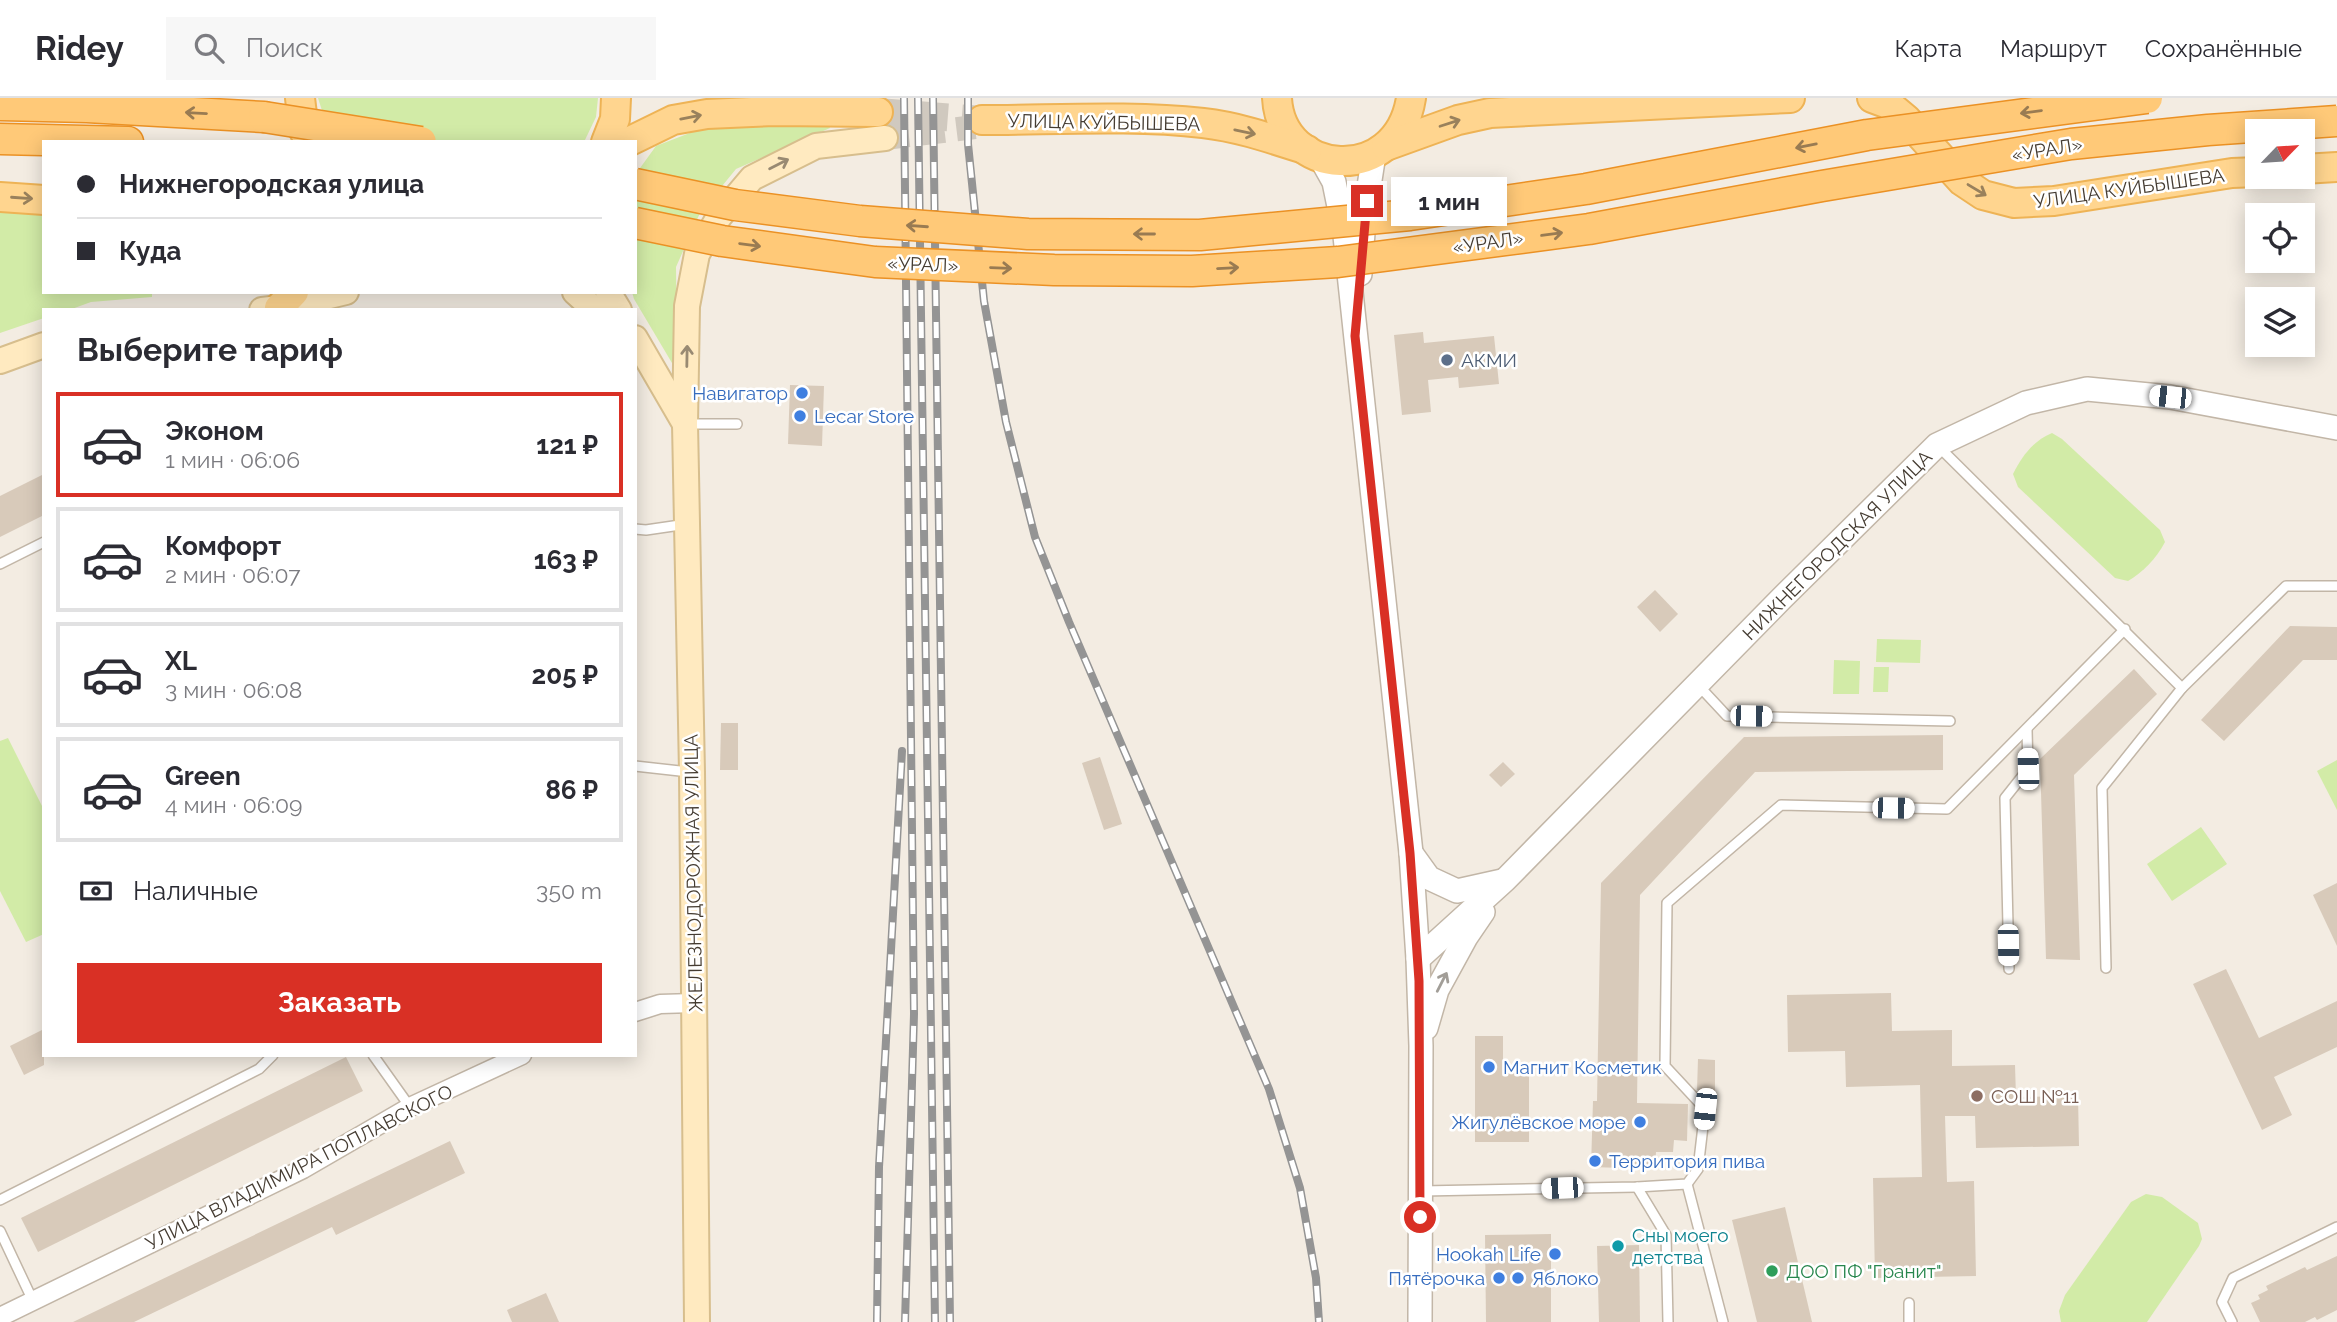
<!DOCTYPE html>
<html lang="ru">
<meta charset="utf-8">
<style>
body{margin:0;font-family:Raleway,sans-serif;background:#f7f7f7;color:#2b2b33;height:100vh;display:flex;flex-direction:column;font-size:26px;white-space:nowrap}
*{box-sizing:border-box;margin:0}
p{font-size:23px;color:#7c7c81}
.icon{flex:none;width:38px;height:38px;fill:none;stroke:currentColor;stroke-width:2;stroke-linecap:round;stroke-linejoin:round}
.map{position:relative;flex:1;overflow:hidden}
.panel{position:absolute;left:42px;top:210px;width:595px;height:749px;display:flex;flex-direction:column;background:#fff;border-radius:0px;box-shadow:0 4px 18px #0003}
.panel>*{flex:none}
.guide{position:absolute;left:42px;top:42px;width:595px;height:154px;border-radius:0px;box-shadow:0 4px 18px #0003;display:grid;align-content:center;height:154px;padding:0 35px;background:#fff}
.needle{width:46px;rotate:65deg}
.fabs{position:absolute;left:2245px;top:21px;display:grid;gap:14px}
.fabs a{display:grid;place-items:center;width:70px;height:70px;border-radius:0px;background:#fff;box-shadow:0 4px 18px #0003;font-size:35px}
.end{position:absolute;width:32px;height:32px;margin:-16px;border:9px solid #d93025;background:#fff;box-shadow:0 0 0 4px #fff}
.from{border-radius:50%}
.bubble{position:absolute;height:49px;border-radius:0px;background:#fff;box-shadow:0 4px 18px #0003;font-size:23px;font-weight:700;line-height:49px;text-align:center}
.car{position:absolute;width:21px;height:42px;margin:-21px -10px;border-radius:9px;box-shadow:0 0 5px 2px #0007;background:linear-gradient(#fff 24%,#345 0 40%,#fff 0 76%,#345 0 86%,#fff 0)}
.guide b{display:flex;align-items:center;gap:24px;height:66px;font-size:26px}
.guide b+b{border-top:2px solid #e1e1e2}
.guide i{width:18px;height:18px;background:#2b2b33}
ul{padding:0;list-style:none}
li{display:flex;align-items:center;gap:21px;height:105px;margin:0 14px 10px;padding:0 21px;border:4px solid #e1e1e2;border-radius:0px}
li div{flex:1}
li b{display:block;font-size:26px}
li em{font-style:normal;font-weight:700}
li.on{border-color:#d93025}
li>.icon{width:63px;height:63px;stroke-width:1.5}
h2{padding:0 35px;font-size:32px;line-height:84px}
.pay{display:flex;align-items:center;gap:18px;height:77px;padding:0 35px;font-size:26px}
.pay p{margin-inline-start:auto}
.button{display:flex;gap:14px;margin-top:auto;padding:14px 35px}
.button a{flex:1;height:80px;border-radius:0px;background:#d93025;color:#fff;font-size:28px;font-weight:700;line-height:80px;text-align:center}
header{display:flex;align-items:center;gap:42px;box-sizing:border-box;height:98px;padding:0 35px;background:#fff;border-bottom:2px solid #e1e1e2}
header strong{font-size:33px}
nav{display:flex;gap:38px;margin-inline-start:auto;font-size:24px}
.search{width:490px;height:63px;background:#f7f7f7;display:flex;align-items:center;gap:18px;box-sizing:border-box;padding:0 24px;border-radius:0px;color:#7c7c81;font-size:26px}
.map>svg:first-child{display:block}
.green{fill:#d2eba7}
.building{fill:#d8caba}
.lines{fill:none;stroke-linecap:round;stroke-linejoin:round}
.secondary-tunnel{stroke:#d0c9bf;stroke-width:24;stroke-dasharray:24 12;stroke-linecap:butt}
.primary-tunnel{stroke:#d0c9bf;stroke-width:28;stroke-dasharray:28 14;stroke-linecap:butt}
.service-casing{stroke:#c2b6a7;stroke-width:12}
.minor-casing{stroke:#c2b6a7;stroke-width:21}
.tertiary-casing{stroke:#c2b6a7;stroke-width:26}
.secondary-casing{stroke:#d7be8d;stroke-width:28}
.primary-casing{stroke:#eeb355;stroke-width:32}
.trunk-casing{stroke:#eb9124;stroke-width:33}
.service{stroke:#fff;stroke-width:9}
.minor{stroke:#fff;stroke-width:18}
.tertiary{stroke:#fff;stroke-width:23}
.secondary{stroke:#ffeac0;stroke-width:24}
.primary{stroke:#ffd58f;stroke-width:28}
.trunk{stroke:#ffc978;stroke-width:30}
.rail-casing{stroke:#949494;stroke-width:8}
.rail{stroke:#fff;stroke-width:5;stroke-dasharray:16;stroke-linecap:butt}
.trunk-bridge-casing{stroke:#eb9124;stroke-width:33;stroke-linecap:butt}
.trunk-bridge{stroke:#ffc978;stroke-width:30}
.oneway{stroke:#997b52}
.oneway2{stroke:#99815c}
.oneway3{stroke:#998a72}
.oneway4{stroke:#a29e98}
.route{stroke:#d93025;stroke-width:9}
.service-dot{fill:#5c6f8a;stroke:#fff;stroke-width:2.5}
.shop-dot{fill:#3f7fe0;stroke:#fff;stroke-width:2.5}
.education-dot{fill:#8d6e63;stroke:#fff;stroke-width:2.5}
.culture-dot{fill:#0f9aa8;stroke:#fff;stroke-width:2.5}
.leisure-dot{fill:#2e9e5b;stroke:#fff;stroke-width:2.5}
.labels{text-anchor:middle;stroke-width:5;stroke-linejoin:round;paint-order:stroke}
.street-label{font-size:19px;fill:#453c32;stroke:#fff}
.service-label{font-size:19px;fill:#4e5e75;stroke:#fff;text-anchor:start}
.shop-label{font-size:19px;fill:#366cbe;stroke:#fff;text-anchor:end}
.education-label{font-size:19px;fill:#785e54;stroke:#fff;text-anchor:start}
.culture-label{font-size:19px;fill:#0d838f;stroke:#fff;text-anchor:start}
.leisure-label{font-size:19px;fill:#27864d;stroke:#fff;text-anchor:start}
</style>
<header>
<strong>Ridey</strong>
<div class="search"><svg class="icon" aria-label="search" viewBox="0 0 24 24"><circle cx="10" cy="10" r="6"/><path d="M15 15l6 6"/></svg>Поиск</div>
<nav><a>Карта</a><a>Маршрут</a><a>Сохранённые</a></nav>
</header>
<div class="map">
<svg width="2337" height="1224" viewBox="0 0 2337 1224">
<rect width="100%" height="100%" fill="#f3ece2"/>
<g class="green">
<polygon points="318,0 598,0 596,19 584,44 332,44"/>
<polygon points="827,24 830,30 736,71 700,115 676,169 677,263 672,265 634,201 632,194 635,194 635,77 656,48 708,28"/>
<polygon points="0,106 44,114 44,194 152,194 152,199 91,204 69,212 44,212 44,220 0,235"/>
<path d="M2052 335 2062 341 2160 432 2165 444C2156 461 2143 474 2128 483L2115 480 2018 389 2013 376C2022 358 2033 343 2052 335Z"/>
<polygon points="1877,541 1921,542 1920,565 1876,564"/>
<polygon points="1834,562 1860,563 1859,596 1833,596"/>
<polygon points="1874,569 1889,569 1888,594 1873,594"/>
<polygon points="8,640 44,712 44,836 26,844 0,793 0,643"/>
<polygon points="2337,662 2337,712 2317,673"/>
<polygon points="2201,729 2227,766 2172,803 2147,766"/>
<polygon points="2146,1096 2162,1099 2198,1125 2202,1141 2199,1148 2147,1224 2061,1224 2059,1213 2065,1197 2131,1104"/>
</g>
<g class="building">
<polygon points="1423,234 1424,245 1494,238 1499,286 1459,290 1458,279 1428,282 1431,314 1402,317 1394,237"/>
<polygon points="790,287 824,288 822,348 788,346"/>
<polygon points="44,376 44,417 0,439 0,398"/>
<polygon points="1655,492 1678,516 1660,534 1637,509"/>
<polygon points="2290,528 2337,529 2337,562 2303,562 2224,643 2201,622"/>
<polygon points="2134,571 2157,596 2074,677 2080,862 2046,861 2040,661"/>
<polygon points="721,625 738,625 738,672 720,672"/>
<polygon points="1943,637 1943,672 1755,674 1640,797 1637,1005 1688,1006 1687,1043 1674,1042 1673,1054 1656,1054 1655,1071 1591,1069 1593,1003 1597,1003 1601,785 1744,639"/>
<polygon points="1100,659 1122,726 1104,732 1082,665"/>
<polygon points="1503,664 1515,676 1501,689 1489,677"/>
<polygon points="2337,785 2337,848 2313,797"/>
<polygon points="2226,871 2259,940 2337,903 2337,949 2274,979 2292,1017 2262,1032 2193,886"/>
<polygon points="1891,895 1892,933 1952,932 1952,968 2015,967 2016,999 2078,998 2079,1048 1976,1050 1975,1018 1945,1018 1947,1084 1974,1083 1976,1178 1875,1180 1873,1080 1922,1079 1920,987 1846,989 1845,953 1788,954 1787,897"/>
<polygon points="44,931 44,967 24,977 10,948"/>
<polygon points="1475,938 1503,938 1503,972 1529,972 1529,1044 1475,1044"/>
<polygon points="346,959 363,993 38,1154 21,1120"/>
<polygon points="1698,961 1715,962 1715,993 1697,992"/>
<polygon points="450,1043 465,1075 336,1137 332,1129 134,1224 73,1224"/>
<polygon points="1785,1109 1812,1224 1757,1224 1732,1122"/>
<polygon points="1551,1136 1551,1224 1486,1224 1485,1137"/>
<polygon points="1639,1147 1640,1224 1599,1224 1597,1148"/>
<polygon points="2337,1158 2337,1212 2317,1222 2315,1219 2305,1224 2260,1224 2251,1205 2260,1201 2258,1197 2268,1192 2266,1188 2305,1169 2307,1172"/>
<polygon points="546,1195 559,1224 512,1224 507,1212"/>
</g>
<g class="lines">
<polyline class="secondary-tunnel" points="885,40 975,29"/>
<polyline class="primary-tunnel" points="878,14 982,22"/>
<g class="service-casing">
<g id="service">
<polyline points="686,326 737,326"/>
<polyline points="1938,348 2182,590 2286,488 2337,488"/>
<polyline points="635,431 646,432 687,426"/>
<polyline points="0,466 44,444"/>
<polyline points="1699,588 1727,618 1950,623"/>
<polyline points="635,668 689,674"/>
<polyline points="2106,870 2102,690 2182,590"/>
<polyline points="2009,871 2005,700 2028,671 2027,632"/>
<polyline points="373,957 410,1009"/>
<polyline points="1687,1086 1723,1224"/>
<polyline points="1637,1089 1666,1137 1668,1224"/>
<polyline points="1422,1093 1637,1089 1687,1086 1698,1071 1705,1011 1665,968 1667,805 1781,707 1947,711 2125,531"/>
<polyline points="0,1102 259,971 273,957"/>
<polyline points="0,1133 33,1203"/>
<polyline points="1909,1205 1909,1224"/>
<polyline points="2232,1224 2222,1204 2233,1180 2337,1129"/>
</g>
</g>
<g class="minor-casing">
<g id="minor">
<polyline points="635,914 660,906 694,905"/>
<polyline points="0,1219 303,1071 410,1009 522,957"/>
</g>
</g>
<g class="tertiary-casing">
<g id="tertiary">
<polyline points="1320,59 1334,84 1345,138 1411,755 1418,861 1421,948 1420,1224"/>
<polyline points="1360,176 1364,121 1374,56"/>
<polyline points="1411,755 1429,780 1457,793 1502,783"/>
<polyline points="1418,861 1505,782 1781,501 1937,347 2026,305 2087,291 2170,299 2337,330"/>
<polyline points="1426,930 1437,892 1466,839 1483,814"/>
</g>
</g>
<g class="secondary-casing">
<g id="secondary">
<polyline points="575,194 595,212"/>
<polyline points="608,194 619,212"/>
<polyline points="262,212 279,210 346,194"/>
<polyline points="635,240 685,326"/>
<polyline points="0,263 44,247"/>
<polyline points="697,1224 692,674 685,326 687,208 697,156 719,119 752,80 816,48 885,40"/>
</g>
</g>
<g class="primary-casing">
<g id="primary">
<polyline points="300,0 304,33 312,44"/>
<path d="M1277 0C1281 79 1397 89 1411 0"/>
<polyline points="1872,0 1888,6 1906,21 1962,83 1983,97 2014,105 2054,103 2232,75 2258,74"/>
<path d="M982 22C1054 22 1131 17 1203 25 1239 29 1273 41 1307 52"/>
<polyline points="606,44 615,21 616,0"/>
<polyline points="628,44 673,22 707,16 774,13 878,14"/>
<polyline points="1386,48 1458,22 1490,15 1790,0"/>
<polyline points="2303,71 2337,69"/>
<polyline points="0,99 44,102"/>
<polyline points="279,210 294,194"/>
</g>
</g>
<g class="trunk-casing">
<g id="trunk">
<polyline points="0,7 87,9 264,19"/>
<polyline points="0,41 128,44"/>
</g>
</g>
<use href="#service" class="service"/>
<use href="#minor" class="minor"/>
<use href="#tertiary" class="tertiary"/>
<use href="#secondary" class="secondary"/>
<use href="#primary" class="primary"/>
<use href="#trunk" class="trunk"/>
<g class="rail-casing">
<g id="rail">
<polyline points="904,0 914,916 905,1224"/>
<polyline points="918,0 935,1224"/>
<polyline points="933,0 950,1224"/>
<polyline points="968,0 968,46 984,203 1006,324 1035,439 1069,524 1269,991 1300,1090 1316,1180 1319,1224"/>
<polyline points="877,1224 879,1069 902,653"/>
</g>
</g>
<use href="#rail" class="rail"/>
<g class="trunk-bridge-casing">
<g id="trunk-bridge">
<polyline points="264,19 421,44"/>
<polyline points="635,86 735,107 860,123 1028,136 1200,137 1410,117 1586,91 1867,37 2147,0"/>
<polyline points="635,125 722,143 875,164 1054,172 1192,173 1338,164 1589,131 1822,88 2071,46 2208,32 2337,23"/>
</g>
</g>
<use href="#trunk-bridge" class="trunk-bridge"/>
</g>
<defs><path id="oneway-shaft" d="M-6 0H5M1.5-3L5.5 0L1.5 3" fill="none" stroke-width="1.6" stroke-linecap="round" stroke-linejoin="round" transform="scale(1.75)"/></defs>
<g class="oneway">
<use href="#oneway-shaft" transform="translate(2031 14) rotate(172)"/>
<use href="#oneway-shaft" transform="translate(196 15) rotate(-177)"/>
<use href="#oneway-shaft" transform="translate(1806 48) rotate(169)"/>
<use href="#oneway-shaft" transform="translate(917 128) rotate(-176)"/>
<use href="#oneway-shaft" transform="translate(1144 136) rotate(-180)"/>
<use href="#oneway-shaft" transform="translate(1552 136) rotate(-8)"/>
<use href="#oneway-shaft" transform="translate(750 147) rotate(8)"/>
<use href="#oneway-shaft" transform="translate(1001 170) rotate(2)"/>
<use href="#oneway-shaft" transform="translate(1228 170) rotate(-3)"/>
</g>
<g class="oneway2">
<use href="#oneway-shaft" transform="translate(691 19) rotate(-11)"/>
<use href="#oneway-shaft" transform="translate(1450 25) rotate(-18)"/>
<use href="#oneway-shaft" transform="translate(1245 34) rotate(12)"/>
<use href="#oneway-shaft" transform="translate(1977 92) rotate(31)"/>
<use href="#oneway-shaft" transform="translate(22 100) rotate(4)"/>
</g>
<g class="oneway3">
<use href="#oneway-shaft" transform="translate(779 66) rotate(-27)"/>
<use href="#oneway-shaft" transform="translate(687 258) rotate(-89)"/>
</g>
<use class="oneway4" href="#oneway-shaft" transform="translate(1442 884) rotate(-63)"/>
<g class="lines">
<polyline class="route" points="1367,103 1355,238 1410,755 1419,883 1420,1119"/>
</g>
<circle class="service-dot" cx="1447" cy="262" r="7"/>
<g class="shop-dot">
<circle cx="802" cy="295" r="7"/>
<circle cx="800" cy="318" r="7"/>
<circle cx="1489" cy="969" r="7"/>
<circle cx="1640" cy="1024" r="7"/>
<circle cx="1595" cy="1063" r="7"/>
<circle cx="1555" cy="1156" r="7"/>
<circle cx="1499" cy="1180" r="7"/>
<circle cx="1518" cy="1180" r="7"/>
</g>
<circle class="education-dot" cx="1977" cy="998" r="7"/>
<circle class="culture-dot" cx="1618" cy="1148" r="7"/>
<circle class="leisure-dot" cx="1772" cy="1173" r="7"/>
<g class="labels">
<g class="street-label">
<text transform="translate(1104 24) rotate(1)" y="7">УЛИЦА КУЙБЫШЕВА</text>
<text transform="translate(2047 51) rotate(-9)" y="7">«УРАЛ»</text>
<text transform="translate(2129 90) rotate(-8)" y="7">УЛИЦА КУЙБЫШЕВА</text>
<text transform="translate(1488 144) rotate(-8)" y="7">«УРАЛ»</text>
<text transform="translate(923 166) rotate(2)" y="7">«УРАЛ»</text>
<text transform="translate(1837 447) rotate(-45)" y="7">НИЖНЕГОРОДСКАЯ УЛИЦА</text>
<text transform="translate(693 775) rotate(-91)" y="7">ЖЕЛЕЗНОДОРОЖНАЯ УЛИЦА</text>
<text transform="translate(299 1069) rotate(-27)" y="7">УЛИЦА ВЛАДИМИРА ПОПЛАВСКОГО</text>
</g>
<g class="service-label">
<text x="1461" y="269">АКМИ</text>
</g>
<g class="shop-label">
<text x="788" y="302">Навигатор</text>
<text x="814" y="325" text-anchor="start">Lecar Store</text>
<text x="1503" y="976" text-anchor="start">Магнит Косметик</text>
<text x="1626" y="1031">Жигулёвское море</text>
<text x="1609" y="1070" text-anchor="start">Территория пива</text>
<text x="1541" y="1163">Hookah Life</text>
<text x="1485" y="1187">Пятёрочка</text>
<text x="1532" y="1187" text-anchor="start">Яблоко</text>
</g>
<g class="education-label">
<text x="1991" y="1005">СОШ №11</text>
</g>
<g class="culture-label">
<text x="1632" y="1144">Сны моего<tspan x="1632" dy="22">детства</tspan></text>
</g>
<g class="leisure-label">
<text x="1786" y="1180">ДОО ПФ "Гранит"</text>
</g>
</g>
</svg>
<div class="fabs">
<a><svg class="needle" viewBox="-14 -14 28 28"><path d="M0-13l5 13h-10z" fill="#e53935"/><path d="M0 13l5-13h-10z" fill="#7c7c81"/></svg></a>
<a><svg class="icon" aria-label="locate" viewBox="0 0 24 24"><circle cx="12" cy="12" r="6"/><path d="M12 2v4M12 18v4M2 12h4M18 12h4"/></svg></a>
<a><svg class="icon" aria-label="layers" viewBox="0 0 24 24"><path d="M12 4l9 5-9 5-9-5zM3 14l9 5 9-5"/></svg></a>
</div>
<i class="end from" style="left:1420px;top:1119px"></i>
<i class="end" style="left:1367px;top:103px"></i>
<div class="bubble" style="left:1391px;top:79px;width:116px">1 мин</div>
<i class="car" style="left:2170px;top:299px;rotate:276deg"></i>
<i class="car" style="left:1751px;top:618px;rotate:91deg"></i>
<i class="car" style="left:2028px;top:671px;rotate:358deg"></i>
<i class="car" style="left:1893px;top:710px;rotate:91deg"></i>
<i class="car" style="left:2008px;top:847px;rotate:179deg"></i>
<i class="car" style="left:1705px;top:1011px;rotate:186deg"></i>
<i class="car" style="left:1562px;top:1090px;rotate:268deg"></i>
<div class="guide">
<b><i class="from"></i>Нижнегородская улица</b>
<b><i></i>Куда</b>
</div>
<section class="panel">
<h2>Выберите тариф</h2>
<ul>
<li class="on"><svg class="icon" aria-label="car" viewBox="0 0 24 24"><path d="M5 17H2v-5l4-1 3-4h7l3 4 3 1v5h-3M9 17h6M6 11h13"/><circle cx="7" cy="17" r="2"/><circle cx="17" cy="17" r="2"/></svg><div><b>Эконом</b><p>1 мин · 06:06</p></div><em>121 ₽</em></li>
<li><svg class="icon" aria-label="car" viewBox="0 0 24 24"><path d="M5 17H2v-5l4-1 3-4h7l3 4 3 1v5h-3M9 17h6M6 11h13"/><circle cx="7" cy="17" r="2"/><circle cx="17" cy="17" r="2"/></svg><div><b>Комфорт</b><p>2 мин · 06:07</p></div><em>163 ₽</em></li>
<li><svg class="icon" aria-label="car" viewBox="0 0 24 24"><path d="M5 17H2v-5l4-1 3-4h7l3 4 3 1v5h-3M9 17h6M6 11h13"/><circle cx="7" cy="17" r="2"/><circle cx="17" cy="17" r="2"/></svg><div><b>XL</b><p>3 мин · 06:08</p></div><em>205 ₽</em></li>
<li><svg class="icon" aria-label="car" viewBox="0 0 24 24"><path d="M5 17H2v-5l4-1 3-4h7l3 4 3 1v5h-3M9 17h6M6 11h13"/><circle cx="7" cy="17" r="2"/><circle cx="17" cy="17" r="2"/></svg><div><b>Green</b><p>4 мин · 06:09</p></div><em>86 ₽</em></li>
</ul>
<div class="pay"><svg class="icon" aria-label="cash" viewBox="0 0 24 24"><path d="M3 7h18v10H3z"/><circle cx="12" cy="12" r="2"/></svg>Наличные<p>350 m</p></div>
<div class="button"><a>Заказать</a></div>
</section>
</div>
